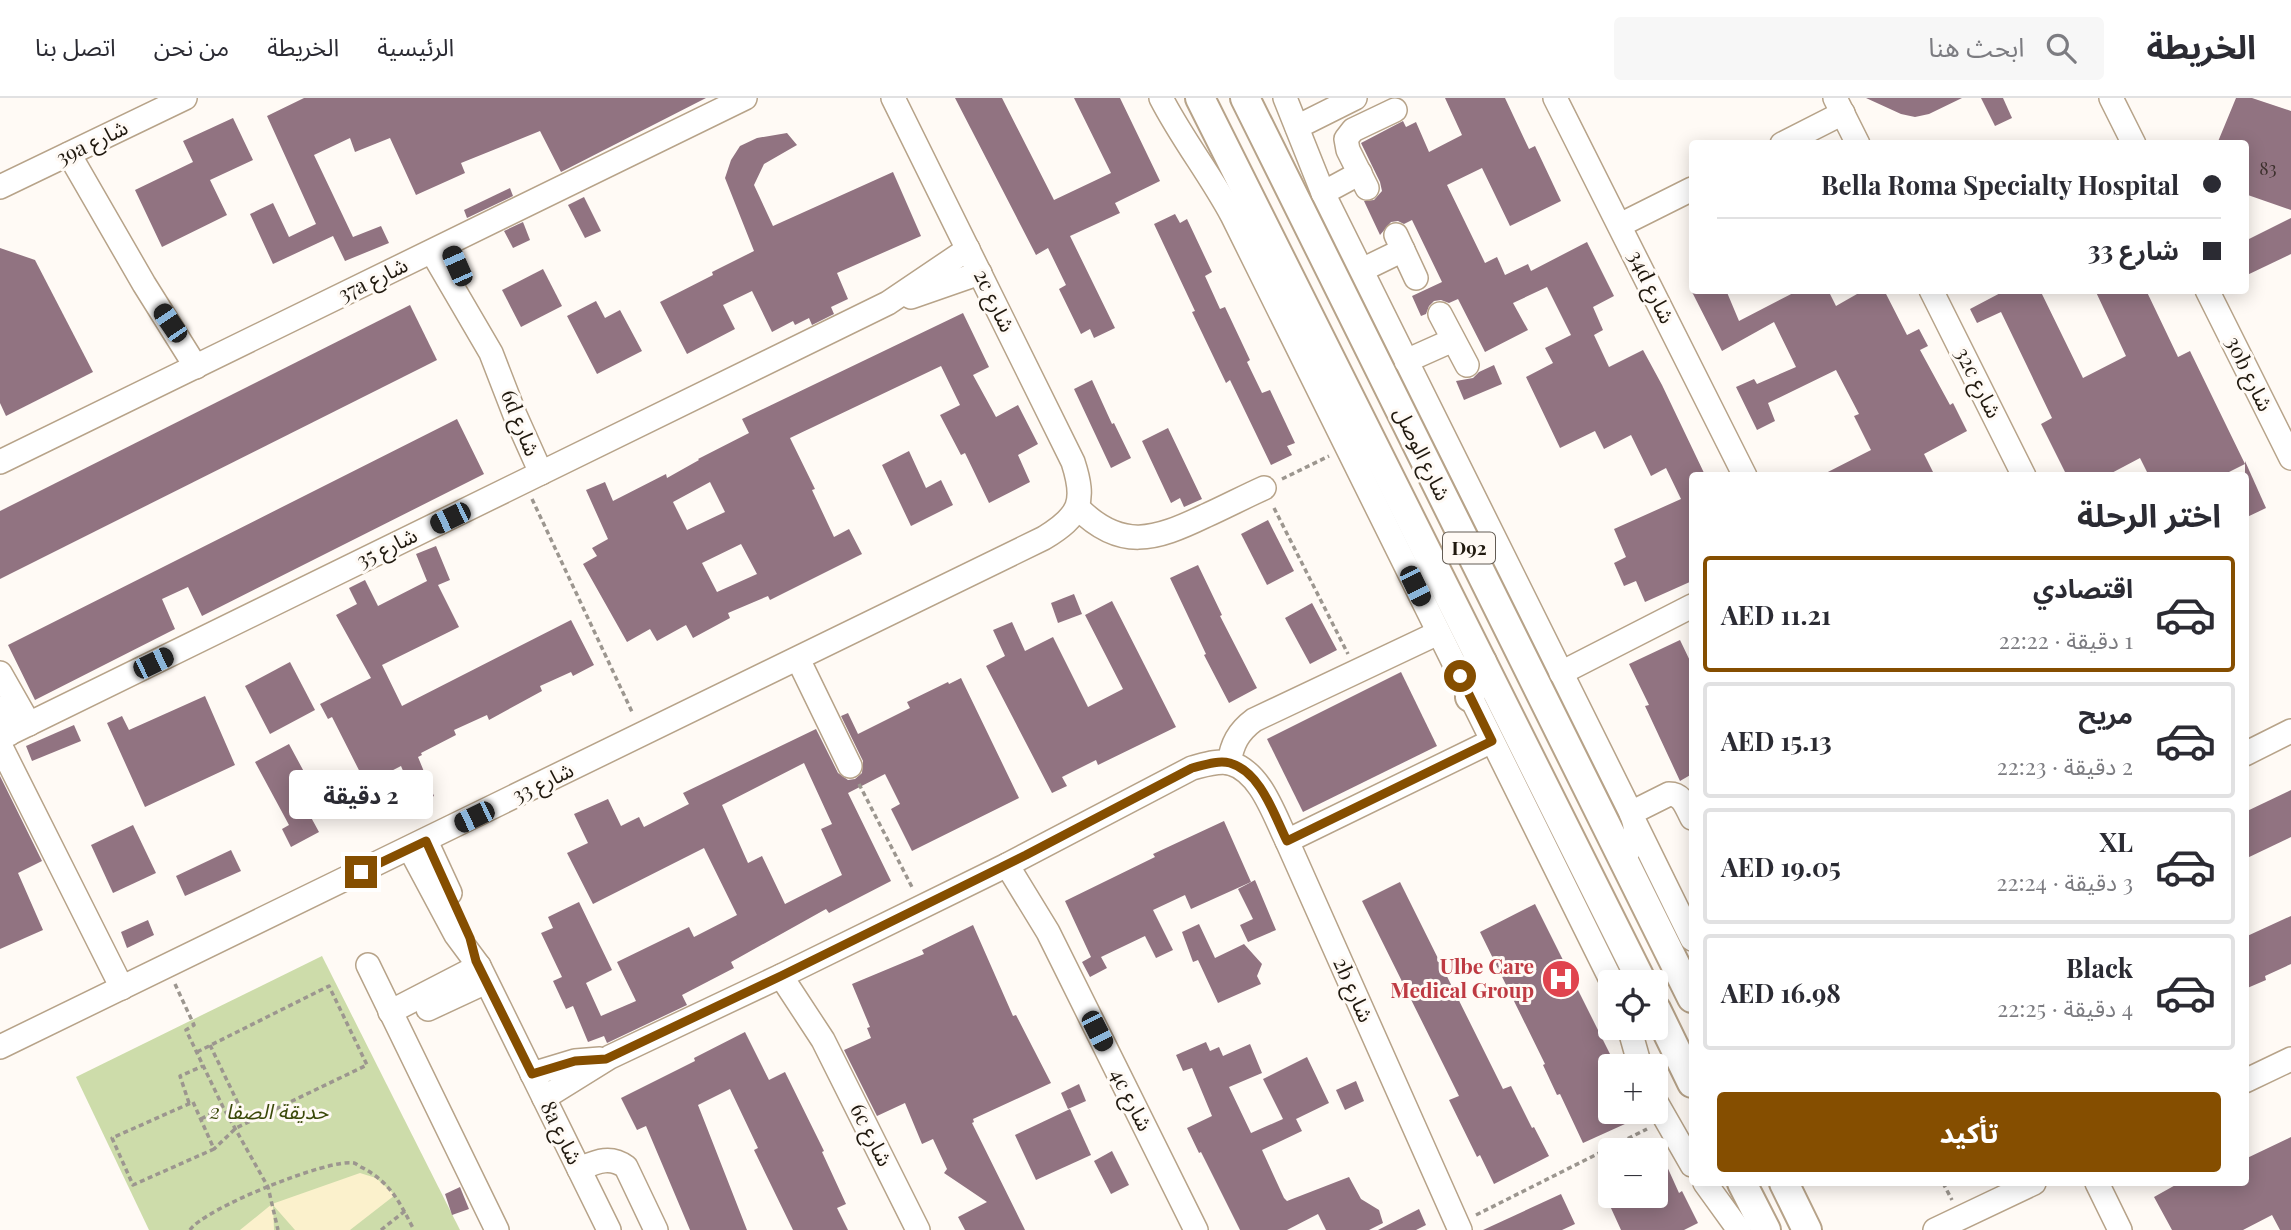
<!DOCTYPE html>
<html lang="ar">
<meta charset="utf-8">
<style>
body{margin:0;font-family:"Playfair Display","Noto Sans Arabic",serif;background:#f7f7f7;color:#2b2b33;direction:rtl;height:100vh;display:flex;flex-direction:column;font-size:26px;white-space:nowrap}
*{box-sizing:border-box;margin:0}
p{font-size:23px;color:#7c7c81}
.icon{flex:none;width:38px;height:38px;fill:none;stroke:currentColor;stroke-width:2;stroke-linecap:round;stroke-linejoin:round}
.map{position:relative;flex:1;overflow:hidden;direction:ltr}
.details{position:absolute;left:1689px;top:374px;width:560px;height:714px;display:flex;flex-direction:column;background:#fff;border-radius:7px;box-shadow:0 4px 18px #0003;direction:rtl}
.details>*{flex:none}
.top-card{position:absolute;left:1689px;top:42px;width:560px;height:154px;border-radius:7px;box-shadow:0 4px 18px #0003;direction:rtl;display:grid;align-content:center;height:154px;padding:0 28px;background:#fff}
.controls{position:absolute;left:1598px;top:872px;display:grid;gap:14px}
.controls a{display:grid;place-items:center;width:70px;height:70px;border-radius:7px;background:#fff;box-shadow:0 4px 18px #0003;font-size:35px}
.end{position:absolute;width:32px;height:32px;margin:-16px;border:9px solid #854e00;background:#fff;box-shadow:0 0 0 4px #fff}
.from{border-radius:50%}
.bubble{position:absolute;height:49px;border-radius:7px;background:#fff;box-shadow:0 4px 18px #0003;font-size:23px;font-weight:700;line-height:49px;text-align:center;direction:rtl}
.car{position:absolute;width:21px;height:42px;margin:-21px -10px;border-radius:9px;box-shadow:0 0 5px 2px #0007;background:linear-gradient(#222 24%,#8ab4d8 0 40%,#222 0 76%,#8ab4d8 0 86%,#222 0)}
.top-card b{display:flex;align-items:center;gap:24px;height:66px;font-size:26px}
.top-card b+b{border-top:2px solid #e1e1e2}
.top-card i{width:18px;height:18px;background:#2b2b33}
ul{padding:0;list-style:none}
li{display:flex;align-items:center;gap:21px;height:116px;margin:0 14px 10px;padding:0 14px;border:4px solid #e1e1e2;border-radius:7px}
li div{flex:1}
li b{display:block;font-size:26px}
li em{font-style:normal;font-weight:700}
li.selected{border-color:#854e00}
li>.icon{width:63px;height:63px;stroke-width:1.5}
h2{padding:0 28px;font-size:32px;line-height:84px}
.cta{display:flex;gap:14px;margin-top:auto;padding:14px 28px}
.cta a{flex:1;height:80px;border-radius:7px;background:#854e00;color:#fff;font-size:28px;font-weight:700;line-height:80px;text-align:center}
header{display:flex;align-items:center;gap:42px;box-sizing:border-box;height:98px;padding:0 35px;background:#fff;border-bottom:2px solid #e1e1e2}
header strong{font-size:33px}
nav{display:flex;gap:38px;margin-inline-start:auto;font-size:24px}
.search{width:490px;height:63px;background:#f7f7f7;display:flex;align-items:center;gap:18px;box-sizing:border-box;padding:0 24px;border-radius:7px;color:#7c7c81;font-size:26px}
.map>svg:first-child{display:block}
.green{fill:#cddcaa}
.sand{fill:#fbf1cc}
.building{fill:#917381;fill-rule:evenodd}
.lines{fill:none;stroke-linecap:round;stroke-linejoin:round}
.minor-casing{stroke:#b7a389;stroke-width:26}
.major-casing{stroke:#b7a389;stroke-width:32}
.path{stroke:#9c968f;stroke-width:3.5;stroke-dasharray:5 3.5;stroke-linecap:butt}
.minor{stroke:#fff;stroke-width:23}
.major{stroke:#fff;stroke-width:28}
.route{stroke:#854e00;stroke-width:9}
.labels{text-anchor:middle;stroke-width:6;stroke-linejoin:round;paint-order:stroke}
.number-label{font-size:18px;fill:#3c302c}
.shield{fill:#fffaf5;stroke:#635c54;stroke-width:2}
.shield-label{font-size:19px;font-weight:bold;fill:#20190f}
.street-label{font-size:21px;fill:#20190f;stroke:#fffaf5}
.health-label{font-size:21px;font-weight:bold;fill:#be3a42;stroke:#fffaf5;text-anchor:end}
.park-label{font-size:21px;font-style:italic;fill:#3b490a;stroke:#fffaf5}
</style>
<header>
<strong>الخريطة</strong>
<div class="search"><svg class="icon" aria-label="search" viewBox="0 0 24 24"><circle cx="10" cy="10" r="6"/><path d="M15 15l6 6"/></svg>ابحث هنا</div>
<nav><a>الرئيسية</a><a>الخريطة</a><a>من نحن</a><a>اتصل بنا</a></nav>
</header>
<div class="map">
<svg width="2291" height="1132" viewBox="0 0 2291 1132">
<rect width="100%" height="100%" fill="#fffaf5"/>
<polygon class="green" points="322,858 460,1132 149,1132 76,979"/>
<polygon class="sand" points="360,1075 376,1080 395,1097 350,1132 295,1132 273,1107 274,1132 240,1132 272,1106"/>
<g class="building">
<polygon points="304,0 706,0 561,74 540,33 461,65 465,75 416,97 390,40 355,54 350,40 314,57 353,139 381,128 389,145 345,163 333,138 273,166 250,116 273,105 289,139 316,126 267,18"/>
<polygon points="955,0 1002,0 1054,102 1111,75 1074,0 1120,0 1160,83 1115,105 1120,115 1070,138 1115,230 1094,240 1090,231 1081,236 1059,191 1066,187 1048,150 1036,157"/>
<polygon points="1445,0 1505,0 1529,51 1535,48 1561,103 1510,128 1482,70 1447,87 1485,165 1497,159 1505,177 1528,166 1531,173 1587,144 1614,198 1593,209 1603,232 1594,237 1609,269 1643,252 1662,287 1705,377 1692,378 1692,483 1645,504 1636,483 1624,488 1614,465 1626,459 1614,431 1681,401 1666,370 1651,378 1631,337 1604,351 1595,333 1560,350 1526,279 1553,265 1545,250 1571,237 1547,189 1513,205 1528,232 1485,254 1458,201 1449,205 1441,202 1434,203 1429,208 1426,216 1421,218 1412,198 1442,184 1412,122 1404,126 1398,123 1391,124 1380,137 1364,103 1374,102 1382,93 1380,84 1361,45 1403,23 1406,29 1416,24 1429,54 1462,37"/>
<polygon points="1866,0 1962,0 1929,16 1915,19 1901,16"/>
<polygon points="1981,0 2003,0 2012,20 1995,28"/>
<polygon points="2236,0 2252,0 2291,13 2291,112 2245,96 2245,46 2217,46"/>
<polygon points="233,20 253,62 210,82 227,117 162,149 135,92 193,64 183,43"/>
<polygon points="787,35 797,47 764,66 754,87 773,128 893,74 921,138 837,175 848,201 831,209 834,216 812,227 809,220 795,227 793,223 772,234 752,193 723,207 735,231 687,256 660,204 713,177 712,174 754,153 725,80 731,62 740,48 757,40"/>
<polygon points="510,90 513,98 467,120 464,112"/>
<polygon points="584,99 601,133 585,140 568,107"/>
<polygon points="1175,116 1180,125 1187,121 1212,174 1205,178 1220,211 1225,209 1250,262 1247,264 1262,295 1270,292 1295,345 1287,348 1292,357 1271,367 1230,282 1226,285 1192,214 1195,213 1154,126"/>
<polygon points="2291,120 2291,156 2245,178 2245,143"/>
<polygon points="523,124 530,142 513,150 504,133"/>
<polygon points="0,150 35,162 93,274 6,318 0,305"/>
<polygon points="543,171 562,208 521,229 502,192"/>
<polygon points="1691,192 1726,192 1739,223 1799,192 1828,192 1836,208 1864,192 1884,192 1907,237 1919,231 1928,248 1920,252 1950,307 1953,305 1967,333 1924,356 1935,378 1820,378 1871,352 1854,318 1859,316 1836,272 1768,305 1775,323 1757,332 1736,289 1754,281 1757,286 1796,269 1774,224 1722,253"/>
<polygon points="2006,192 2040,192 2083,280 2126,258 2095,192 2146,192 2178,259 2190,253 2245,366 2221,378 2149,378 2140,360 2106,378 2067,378 2041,326 2052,320 2001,214 1977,225 1970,211"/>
<polygon points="596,203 605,220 620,212 642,253 597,276 567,218"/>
<polygon points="410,207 437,262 0,481 0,413"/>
<path d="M963 215 989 269 973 277 996 319 1018 307 1038 346 1018 357 1030 384 989 405 965 355 961 357 940 317 960 307 941 268 790 340 815 391 812 392 834 439 849 431 862 456 770 502 768 498 728 515 730 520 693 540 686 527 657 543 650 531 627 544 583 466 597 458 592 450 608 441 586 392 605 384 613 403 666 376 667 380 699 362 698 361 749 335 742 321ZM710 384 725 414 687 432 673 404ZM741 446 757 476 717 494 702 465Z"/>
<polygon points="1494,267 1502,286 1464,302 1456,283 1473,280 1479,274"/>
<polygon points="1092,282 1112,326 1114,325 1131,360 1111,370 1074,291"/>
<polygon points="457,321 484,376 202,518 188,489 162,501 175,531 35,602 8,547"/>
<polygon points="1168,330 1202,401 1184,409 1180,400 1171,405 1142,343"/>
<polygon points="909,353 926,390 941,382 953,407 911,428 882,367"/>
<polygon points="2245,363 2266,410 2245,420"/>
<polygon points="1268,422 1294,473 1267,487 1241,436"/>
<polygon points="436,448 450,482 438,487 459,529 382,567 402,608 571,522 594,567 573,578 571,574 540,588 542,593 489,622 487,617 454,632 456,637 421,655 422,657 418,659 434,698 417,706 401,668 366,686 332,619 328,621 320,606 371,580 336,517 357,506 349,490 365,482 378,508 427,483 416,456"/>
<polygon points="1198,467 1222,517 1220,518 1257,590 1229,605 1204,557 1206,556 1170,480"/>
<polygon points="1074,496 1082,516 1058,525 1051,505"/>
<polygon points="1112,503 1176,629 1098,667 1096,662 1062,679 1067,688 1052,695 986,568 1005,558 993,532 1012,524 1025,553 1053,539 1088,609 1123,591 1085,517"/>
<polygon points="1312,505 1337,552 1310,566 1285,520"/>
<polygon points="1680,542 1692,567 1692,676 1680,683 1645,608 1649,607 1629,566"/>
<polygon points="290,564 315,612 270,636 245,588"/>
<polygon points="1401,574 1437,648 1303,714 1267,641"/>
<path d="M961 580 1019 700 912 753 891 711 900 706 885 676 848 695 891 783 829 815 826 811 731 864 734 870 682 897 687 907 607 945 604 938 588 944 573 908 566 911 553 883 562 879 541 835 553 830 548 819 579 804 612 872 586 885 601 918 636 903 617 864 689 829 694 839 737 817 704 750 593 806 567 755 588 745 574 716 608 701 621 728 639 719 644 729 689 706 683 695 816 631 838 675 848 682 855 681 862 675 863 663 841 618 848 615 858 636 910 610 907 604 948 584 949 586ZM804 665 832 726 821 731 842 777 785 806 762 758 748 765 722 707Z"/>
<polygon points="205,598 235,667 145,709 107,625 122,618 129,632"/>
<polygon points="74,627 81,643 32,663 26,648"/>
<polygon points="289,646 309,683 295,690 319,734 291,749 282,731 289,727 255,664"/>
<polygon points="0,678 42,763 18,775 43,832 0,851"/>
<polygon points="2291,692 2291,739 2245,761 2245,714"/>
<polygon points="1224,723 1251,784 1191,811 1185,797 1153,812 1173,852 1156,860 1145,838 1101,859 1107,870 1090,879 1082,864 1091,859 1065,803 1155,759 1153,756"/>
<polygon points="133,727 156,775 113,795 91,747"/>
<polygon points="231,752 241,773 185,798 176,778"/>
<polygon points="1255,782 1276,832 1248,844 1240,827 1253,821 1238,791"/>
<polygon points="1400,784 1503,991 1511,988 1532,1030 1534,1029 1549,1058 1494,1086 1480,1057 1477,1059 1449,1002 1459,998 1362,803"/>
<polygon points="1535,806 1616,968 1610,968 1610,1013 1645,1013 1647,1016 1583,1045 1560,996 1557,997 1543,967 1545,966 1480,834"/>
<polygon points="2291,818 2291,866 2265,878 2266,882 2245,891 2245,839"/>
<polygon points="148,822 154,837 127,850 121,834"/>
<polygon points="1199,826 1215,860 1244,846 1262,866 1257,878 1261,886 1218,905 1198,862 1193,864 1182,834"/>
<polygon points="973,827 1013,918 1016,917 1051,985 973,1021 974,1024 972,1025 1025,1132 965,1132 958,1119 987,1104 944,1075 947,1071 933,1041 922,1046 905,1005 877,1018 844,952 871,940 867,930 870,929 852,886 924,856 922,852"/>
<polygon points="745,934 769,982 785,974 824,1053 822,1054 846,1106 837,1110 848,1132 793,1132 754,1052 758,1050 730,991 698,1007 747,1132 690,1132 646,1028 637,1032 621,1000 695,963 694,960"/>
<polygon points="1206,944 1210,953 1219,949 1223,958 1250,946 1262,975 1229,989 1251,1035 1283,1021 1263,981 1307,959 1329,1005 1296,1021 1302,1033 1262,1052 1284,1100 1287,1103 1349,1079 1361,1101 1379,1112 1383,1125 1369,1132 1326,1132 1318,1116 1287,1132 1240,1132 1201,1054 1199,1055 1187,1030 1212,1018 1192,970 1183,973 1176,957"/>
<polygon points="1356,983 1364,1003 1345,1012 1336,992"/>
<polygon points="1079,986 1086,1003 1068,1011 1061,995"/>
<polygon points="1070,1011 1091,1057 1036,1082 1015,1037"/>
<polygon points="2291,1039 2291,1132 2280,1132 2272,1117 2243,1132 2172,1132 2154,1099 2179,1085 2245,1085 2245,1061"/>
<polygon points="1656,1044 1679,1095 1682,1093 1698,1125 1684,1132 1621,1132 1605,1097 1656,1097"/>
<polygon points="1112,1053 1129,1087 1111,1096 1094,1063"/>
<polygon points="460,1089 469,1111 452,1117 445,1096"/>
<polygon points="1561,1096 1575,1126 1562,1132 1483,1132"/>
<polygon points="1419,1111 1426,1127 1416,1132 1378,1132"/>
</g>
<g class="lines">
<g class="minor-casing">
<g id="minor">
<path d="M1161 0C1182 41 1210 76 1232 117L1612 884"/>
<path d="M1285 0 1323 95 1631 715C1639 733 1636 745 1623 760"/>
<polyline points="1555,0 1745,378"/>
<polyline points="1835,0 1858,46"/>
<polyline points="2111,0 2134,46"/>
<polyline points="1297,29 1355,0"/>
<polyline points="1782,46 1843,15"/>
<polyline points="69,56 144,186 196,269"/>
<polyline points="0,89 185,0"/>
<polyline points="1367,90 1348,52 1346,41 1353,32 1395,12"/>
<polyline points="1323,95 1360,75"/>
<polyline points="1620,127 1692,91"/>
<polyline points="1396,137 1416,180"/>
<polyline points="432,154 491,255 515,317 541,375"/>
<polyline points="1362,172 1403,152"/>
<polyline points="1931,192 2024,378"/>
<polyline points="2207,192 2291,360"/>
<polyline points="911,199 980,175"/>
<polyline points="1440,216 1467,267"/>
<polyline points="1406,263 1453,242"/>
<polyline points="0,364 745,0"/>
<path d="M1078 410C1121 453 1155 442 1205 418 1225 409 1244 399 1264 390"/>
<polyline points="798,561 850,668"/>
<polyline points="0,575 29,626"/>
<polyline points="1561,575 1692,508"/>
<polyline points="0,610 9,636"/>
<polyline points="0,640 888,205 968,151"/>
<polyline points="0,647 122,890"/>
<polyline points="2245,656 2291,633"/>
<path d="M1229 665C1232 646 1238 634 1254 622L1438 535"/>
<path d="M1631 715 1669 696C1683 696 1686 709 1692 720"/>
<polyline points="1636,727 1692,841"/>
<polyline points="426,743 450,795"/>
<polyline points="1287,743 1492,643"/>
<polyline points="410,751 456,837 479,868 609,1132"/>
<polyline points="1007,767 1048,834 1196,1132"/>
<polyline points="368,867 497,1132"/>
<polyline points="781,878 823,942 918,1132"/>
<polyline points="428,911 486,884"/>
<polyline points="390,914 479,868"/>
<polyline points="1629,929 1640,968"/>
<path d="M0 949 1044 440C1080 418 1086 404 1073 364L893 0"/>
<polyline points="532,976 575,963 600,961"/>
<polyline points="2245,983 2291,961"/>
<path d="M544 1000 610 959 781 878 1007 767 1192 670C1204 667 1218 662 1230 665 1261 674 1274 717 1287 743L1460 1132"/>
<polyline points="1656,1004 1692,1067"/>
<path d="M579 1071C596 1064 610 1057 626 1069L656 1132"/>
<polyline points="1705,1085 1739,1132"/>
<polyline points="2097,1085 2120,1132"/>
<polyline points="1935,1132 2034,1085"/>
</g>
</g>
<g class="major-casing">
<g id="major">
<polyline points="1200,0 1642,884"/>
<polyline points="1245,0 1692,900"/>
<polyline points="1470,599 1482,564"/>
<polyline points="1656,911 1692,985"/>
<polyline points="1742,1085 1766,1132"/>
<polyline points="1784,1085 1807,1132"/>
</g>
</g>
<g class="path">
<polyline points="1282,381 1329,358"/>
<polyline points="532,401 633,616"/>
<polyline points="1274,410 1348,556"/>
<polyline points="859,686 913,791"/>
<polyline points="175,886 194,927 186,932 223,1009 268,1089 278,1132"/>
<polyline points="210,947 247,1024"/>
<polyline points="197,954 329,888 367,967 236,1030 214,1051"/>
<polygon points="193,1004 214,1051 133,1087 112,1040"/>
<polyline points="189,1005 180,978 203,968"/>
<polyline points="201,1021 223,1009"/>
<polyline points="1943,1085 1952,1102"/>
<polyline points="1476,1117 1647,1031"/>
<path d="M190 1132C203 1111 329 1060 354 1065 357 1066 360 1069 363 1070 391 1085 400 1105 414 1132"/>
<polyline points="381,1132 405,1113"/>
</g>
<use href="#minor" class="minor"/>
<use href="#major" class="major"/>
</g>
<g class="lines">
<path class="route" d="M361 774 426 743 470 840 476 863 532 976 575 963 606 961 781 878 1026 757 1192 670C1204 667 1218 662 1230 665 1261 674 1274 717 1287 743L1492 643 1460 578"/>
</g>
<defs>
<g id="hospital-disc" transform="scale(2.0125)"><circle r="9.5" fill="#e0444e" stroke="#fffaf5"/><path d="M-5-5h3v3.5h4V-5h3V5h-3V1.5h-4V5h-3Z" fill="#fff"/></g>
</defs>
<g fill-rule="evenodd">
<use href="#hospital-disc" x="1561" y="881"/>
</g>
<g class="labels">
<g class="number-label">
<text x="2268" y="77">83</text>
</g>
<rect class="shield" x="1443" y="434.5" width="52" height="31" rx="5"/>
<g class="shield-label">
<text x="1469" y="457">D92</text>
</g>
<g class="street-label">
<text transform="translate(92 45) rotate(-26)" y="7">39a شارع</text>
<text transform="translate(373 182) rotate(-26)" y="7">37a شارع</text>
<text transform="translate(1651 189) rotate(64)" y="7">34d شارع</text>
<text transform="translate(994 203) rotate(64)" y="7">2c شارع</text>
<text transform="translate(2249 276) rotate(64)" y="7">30b شارع</text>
<text transform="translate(1978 285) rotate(63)" y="7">32c شارع</text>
<text transform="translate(520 325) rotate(68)" y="7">6d شارع</text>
<text transform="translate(1422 356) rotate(64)" y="7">شارع الوصل</text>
<text transform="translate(387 450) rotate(-26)" y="7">شارع 35</text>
<text transform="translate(543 685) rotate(-26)" y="7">شارع 33</text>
<text transform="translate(1353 892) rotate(66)" y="7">2b شارع</text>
<text transform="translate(1131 1002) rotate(63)" y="7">4c شارع</text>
<text transform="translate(561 1035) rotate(64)" y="7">8a شارع</text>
<text transform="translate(871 1037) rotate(63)" y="7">6c شارع</text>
</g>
<g class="health-label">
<text x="1534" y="876">Ulbe Care<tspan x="1534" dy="24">Medical Group</tspan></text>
</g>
<g class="park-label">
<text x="269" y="1021">حديقة الصفا 2</text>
</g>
</g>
</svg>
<div class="controls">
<a><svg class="icon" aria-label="locate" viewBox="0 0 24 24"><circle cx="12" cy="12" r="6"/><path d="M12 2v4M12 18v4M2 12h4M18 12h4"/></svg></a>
<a>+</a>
<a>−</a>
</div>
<i class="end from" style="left:1460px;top:578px"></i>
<i class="end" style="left:361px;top:774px"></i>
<div class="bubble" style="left:289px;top:672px;width:144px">2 دقيقة</div>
<i class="car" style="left:457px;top:168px;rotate:336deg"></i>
<i class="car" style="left:170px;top:225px;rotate:326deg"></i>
<i class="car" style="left:450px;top:420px;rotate:244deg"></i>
<i class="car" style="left:1415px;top:488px;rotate:154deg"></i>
<i class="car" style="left:153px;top:565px;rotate:64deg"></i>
<i class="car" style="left:474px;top:719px;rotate:244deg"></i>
<i class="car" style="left:1097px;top:933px;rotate:153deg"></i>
<div class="top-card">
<b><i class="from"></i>Bella Roma Specialty Hospital</b>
<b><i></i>شارع 33</b>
</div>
<section class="details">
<h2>اختر الرحلة</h2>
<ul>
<li class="selected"><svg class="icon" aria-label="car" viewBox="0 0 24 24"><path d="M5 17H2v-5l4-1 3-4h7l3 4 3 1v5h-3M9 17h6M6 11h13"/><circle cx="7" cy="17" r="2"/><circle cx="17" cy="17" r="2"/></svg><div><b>اقتصادي</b><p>1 دقيقة · 22:22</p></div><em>AED 11.21</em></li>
<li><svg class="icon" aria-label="car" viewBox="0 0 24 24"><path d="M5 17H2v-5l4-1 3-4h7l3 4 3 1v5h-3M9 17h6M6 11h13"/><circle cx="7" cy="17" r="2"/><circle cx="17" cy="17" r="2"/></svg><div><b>مريح</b><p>2 دقيقة · 22:23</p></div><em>AED 15.13</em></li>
<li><svg class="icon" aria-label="car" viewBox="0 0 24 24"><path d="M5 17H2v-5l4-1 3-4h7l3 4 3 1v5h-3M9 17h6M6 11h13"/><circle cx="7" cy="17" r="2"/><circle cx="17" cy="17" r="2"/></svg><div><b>XL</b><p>3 دقيقة · 22:24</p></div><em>AED 19.05</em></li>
<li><svg class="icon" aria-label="car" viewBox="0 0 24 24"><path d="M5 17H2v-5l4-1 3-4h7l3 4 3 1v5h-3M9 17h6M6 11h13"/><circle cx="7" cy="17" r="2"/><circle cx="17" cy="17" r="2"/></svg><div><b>Black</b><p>4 دقيقة · 22:25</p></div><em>AED 16.98</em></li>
</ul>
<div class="cta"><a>تأكيد</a></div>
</section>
</div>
